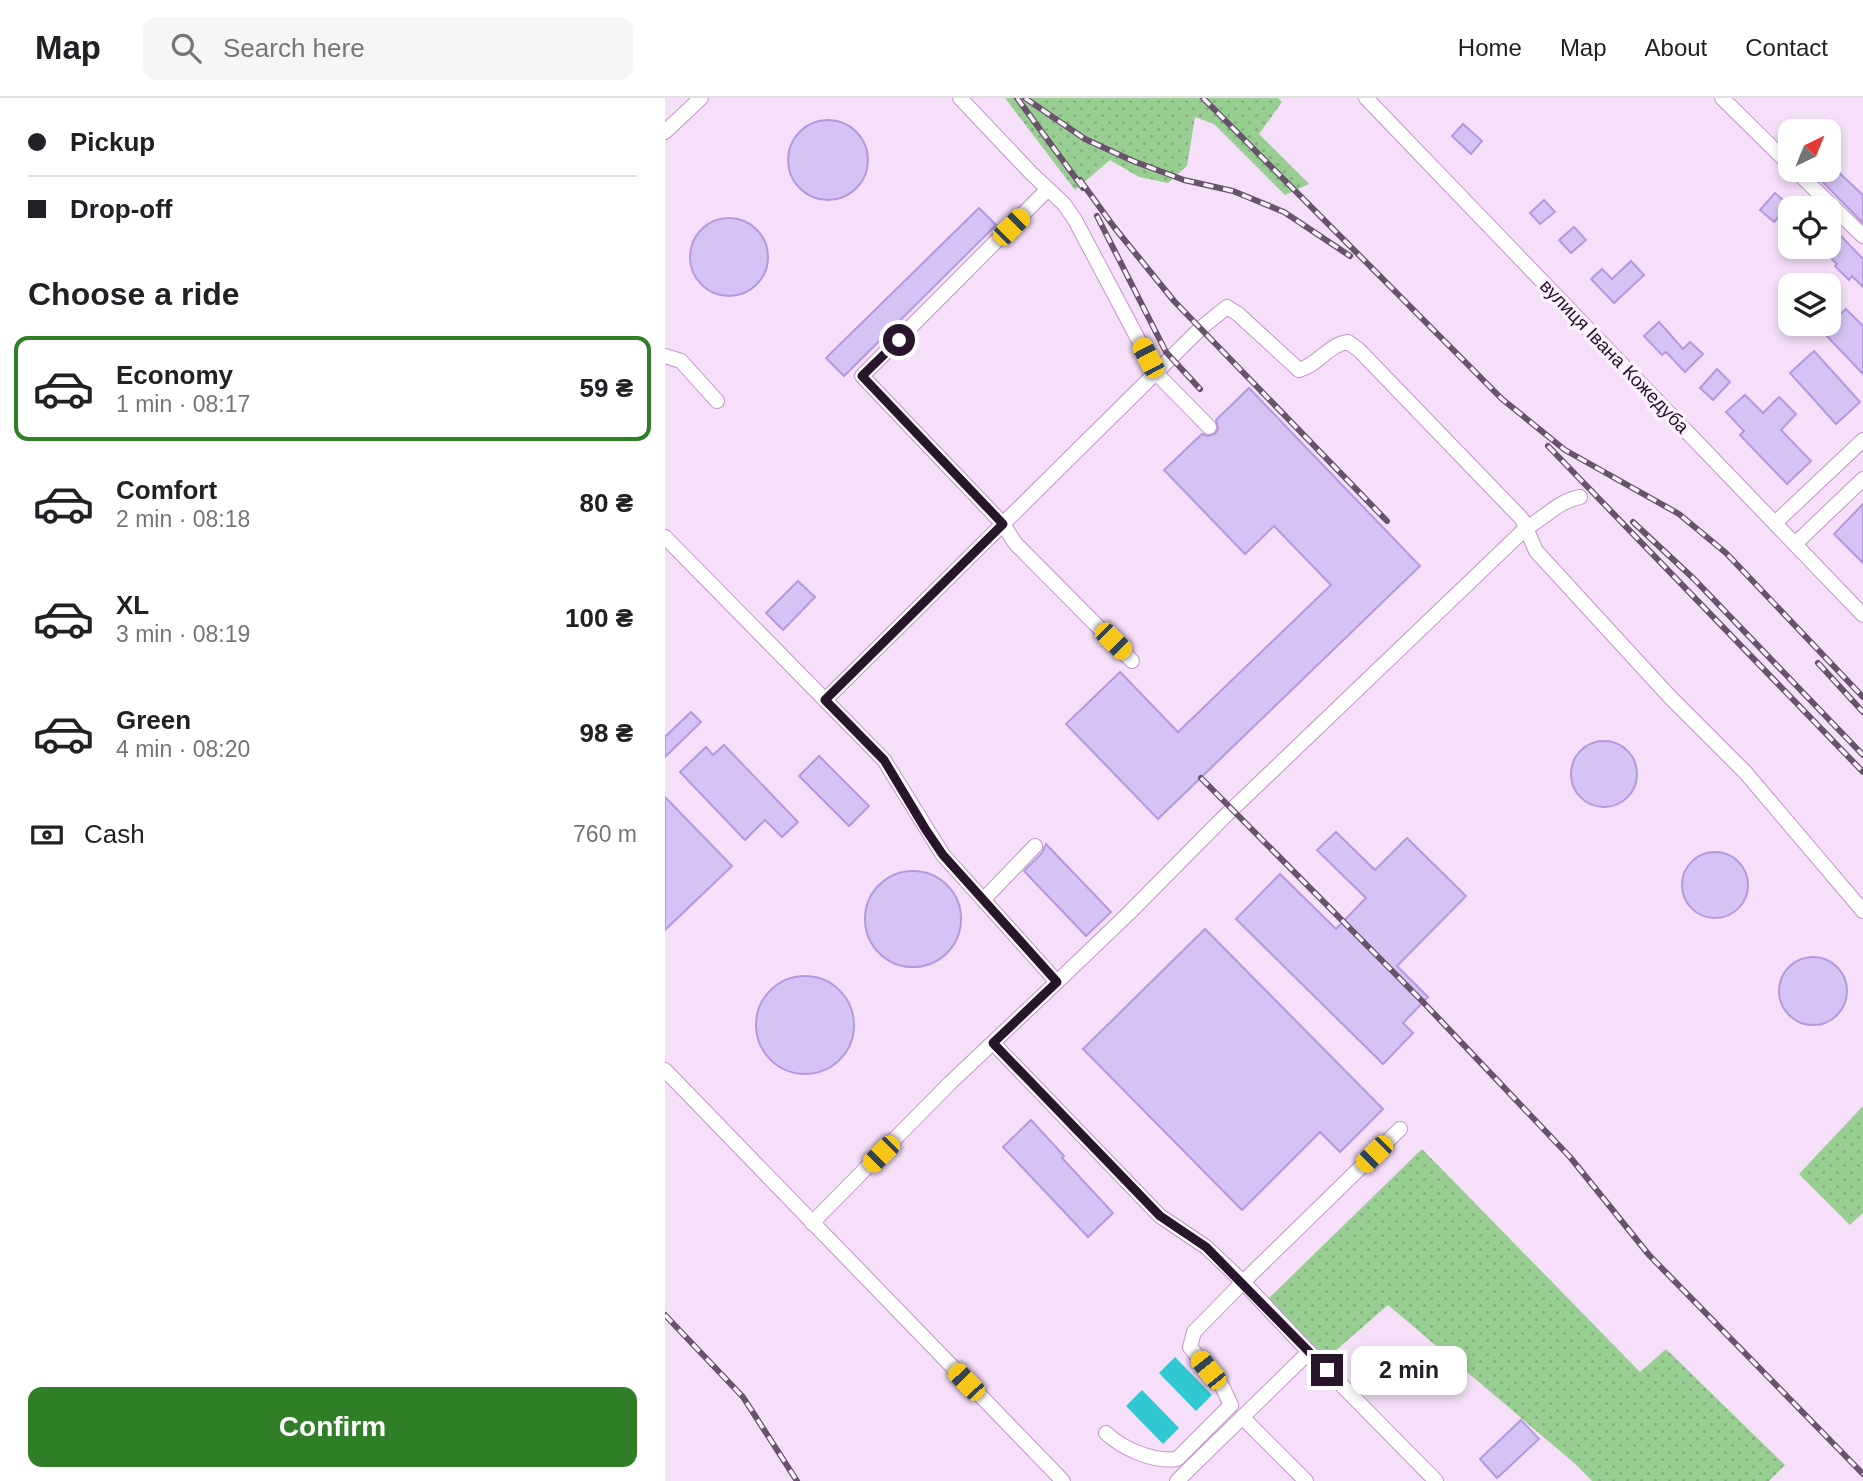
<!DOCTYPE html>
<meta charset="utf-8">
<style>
body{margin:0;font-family:Helvetica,sans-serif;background:#f6f6f6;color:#202124;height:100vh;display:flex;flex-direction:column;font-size:26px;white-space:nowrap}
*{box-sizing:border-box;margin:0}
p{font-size:23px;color:#757577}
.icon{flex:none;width:38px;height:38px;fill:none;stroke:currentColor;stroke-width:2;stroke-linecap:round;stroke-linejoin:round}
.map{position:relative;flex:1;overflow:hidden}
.panel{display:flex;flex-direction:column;background:#fff;width:665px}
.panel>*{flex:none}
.guide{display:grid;align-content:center;height:154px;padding:0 28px;background:#fff}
.needle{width:46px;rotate:43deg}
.tools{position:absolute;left:1113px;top:21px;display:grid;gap:14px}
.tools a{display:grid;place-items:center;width:63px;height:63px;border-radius:14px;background:#fff;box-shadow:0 4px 10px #0003;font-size:35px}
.end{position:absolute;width:32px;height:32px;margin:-16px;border:9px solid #28142b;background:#fff;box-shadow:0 0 0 4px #fff}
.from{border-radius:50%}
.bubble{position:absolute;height:49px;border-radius:14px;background:#fff;box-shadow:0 4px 10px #0003;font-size:23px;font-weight:600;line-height:49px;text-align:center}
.car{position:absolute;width:21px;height:42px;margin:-21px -10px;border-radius:9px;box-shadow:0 0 5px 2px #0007;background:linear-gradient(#f5c518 24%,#345 0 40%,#f5c518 0 76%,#345 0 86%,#f5c518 0)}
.guide b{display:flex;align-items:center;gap:24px;height:66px;font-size:26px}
.guide b+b{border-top:2px solid #e0e0e0}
.guide i{width:18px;height:18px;background:#202124}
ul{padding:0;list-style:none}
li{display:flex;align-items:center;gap:21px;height:105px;margin:0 14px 10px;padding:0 14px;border:4px solid transparent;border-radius:14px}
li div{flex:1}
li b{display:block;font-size:26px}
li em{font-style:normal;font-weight:600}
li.current{border-color:#307e28}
li>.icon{width:63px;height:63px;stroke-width:1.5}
h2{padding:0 28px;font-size:32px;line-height:84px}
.pay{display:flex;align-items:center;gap:18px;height:77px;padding:0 28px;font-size:26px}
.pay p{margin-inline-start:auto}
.button{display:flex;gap:14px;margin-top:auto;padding:14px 28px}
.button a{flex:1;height:80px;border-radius:14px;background:#307e28;color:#fff;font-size:28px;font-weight:600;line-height:80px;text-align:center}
header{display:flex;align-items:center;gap:42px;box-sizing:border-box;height:98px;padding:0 35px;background:#fff;border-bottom:2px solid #e0e0e0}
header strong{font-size:33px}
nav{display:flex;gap:38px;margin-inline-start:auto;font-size:24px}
.search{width:490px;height:63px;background:#f6f6f6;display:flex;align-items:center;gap:18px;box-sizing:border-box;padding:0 24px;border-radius:14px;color:#757577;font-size:26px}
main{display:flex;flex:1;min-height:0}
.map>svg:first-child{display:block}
.grass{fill:url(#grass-dots)}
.water{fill:#30c8d2}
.building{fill:#d6c3f5;stroke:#b499de;stroke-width:2}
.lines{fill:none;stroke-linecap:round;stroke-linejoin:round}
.minor-casing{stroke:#c692ce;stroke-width:16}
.minor{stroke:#fff;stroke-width:14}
.rail-casing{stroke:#67536a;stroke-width:6}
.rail{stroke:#fcf1fe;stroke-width:3.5;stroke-dasharray:10;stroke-linecap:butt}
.route{stroke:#28142b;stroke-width:9}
.labels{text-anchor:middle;stroke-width:7;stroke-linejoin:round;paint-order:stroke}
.street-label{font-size:19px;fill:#28142b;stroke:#fcf1fe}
</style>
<header>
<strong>Map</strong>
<div class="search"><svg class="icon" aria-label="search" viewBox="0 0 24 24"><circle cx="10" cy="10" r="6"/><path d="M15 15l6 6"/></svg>Search here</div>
<nav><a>Home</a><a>Map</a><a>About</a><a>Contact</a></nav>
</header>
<main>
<section class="panel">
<div class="guide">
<b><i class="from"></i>Pickup</b>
<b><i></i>Drop-off</b>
</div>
<h2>Choose a ride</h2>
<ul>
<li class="current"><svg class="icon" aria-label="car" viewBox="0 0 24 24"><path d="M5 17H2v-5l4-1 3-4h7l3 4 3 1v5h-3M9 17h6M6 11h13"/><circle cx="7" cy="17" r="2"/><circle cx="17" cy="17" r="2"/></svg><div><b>Economy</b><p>1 min · 08:17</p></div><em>59 ₴</em></li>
<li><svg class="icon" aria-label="car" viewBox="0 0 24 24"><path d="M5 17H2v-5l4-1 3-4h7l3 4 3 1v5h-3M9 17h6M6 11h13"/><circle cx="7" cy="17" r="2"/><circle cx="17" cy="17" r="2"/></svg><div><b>Comfort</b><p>2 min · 08:18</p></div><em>80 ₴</em></li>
<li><svg class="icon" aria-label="car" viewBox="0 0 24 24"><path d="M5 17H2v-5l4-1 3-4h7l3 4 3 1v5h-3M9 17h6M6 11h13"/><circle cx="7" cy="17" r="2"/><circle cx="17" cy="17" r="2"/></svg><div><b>XL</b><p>3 min · 08:19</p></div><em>100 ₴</em></li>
<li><svg class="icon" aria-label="car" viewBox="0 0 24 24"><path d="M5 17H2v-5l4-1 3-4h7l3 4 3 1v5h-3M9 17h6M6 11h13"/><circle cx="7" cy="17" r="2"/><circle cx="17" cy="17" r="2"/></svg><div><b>Green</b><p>4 min · 08:20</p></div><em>98 ₴</em></li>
</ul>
<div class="pay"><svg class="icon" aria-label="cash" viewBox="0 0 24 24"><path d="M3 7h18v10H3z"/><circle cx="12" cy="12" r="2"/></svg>Cash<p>760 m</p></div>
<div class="button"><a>Confirm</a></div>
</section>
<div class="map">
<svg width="1198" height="1383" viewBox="0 0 1198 1383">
<defs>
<pattern id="grass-dots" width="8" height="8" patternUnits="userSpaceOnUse" patternTransform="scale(1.75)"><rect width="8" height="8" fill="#99ce92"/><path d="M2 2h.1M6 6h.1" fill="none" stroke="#84b07e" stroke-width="1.8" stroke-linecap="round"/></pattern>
</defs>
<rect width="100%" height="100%" fill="#f5dff9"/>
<g class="grass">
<polygon points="340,0 613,0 617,4 594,36 644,86 620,97 549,26 530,19 522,68 503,85 474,79 445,62 410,92"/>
<polygon points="1198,1008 1198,1115 1185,1127 1134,1076"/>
<polygon points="757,1051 975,1274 1001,1251 1120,1367 1104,1383 927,1383 908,1364 723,1207 661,1261 603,1201"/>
</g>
<g class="water">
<polygon points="510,1259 547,1297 531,1313 494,1275"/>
<polygon points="477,1292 514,1330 498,1346 461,1308"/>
</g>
<g class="building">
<circle cx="163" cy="62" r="40"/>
<polygon points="798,26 817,43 806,56 787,38"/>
<polygon points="1167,68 1198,97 1198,125 1146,72 1164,72"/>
<polygon points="1110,95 1124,107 1109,124 1095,112"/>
<polygon points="879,102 890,114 875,126 865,115"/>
<polygon points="314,110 331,127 179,278 161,260"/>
<circle cx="64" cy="159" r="39"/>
<polygon points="909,129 921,142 906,155 894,142"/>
<polygon points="1171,133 1198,161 1198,189 1187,178 1184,182 1170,168 1172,166 1154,149 1164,149 1164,140"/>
<polygon points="966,163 979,177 949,205 926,181 937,171 947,181"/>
<polygon points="1181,211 1198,228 1198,276 1157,233"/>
<polygon points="994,224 1018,251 1025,244 1038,256 1020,274 1001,254 997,257 979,238"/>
<polygon points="1149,253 1195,304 1171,326 1125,275"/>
<polygon points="1052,271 1065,284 1048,302 1035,290"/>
<polygon points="584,290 755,468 493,721 401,626 455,574 513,634 666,487 609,428 580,456 499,372 537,336 542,338 550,336 553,331 551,322"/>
<polygon points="1080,297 1098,315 1114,299 1131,316 1116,332 1146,363 1122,386 1075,337 1079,333 1061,314"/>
<polygon points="1198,406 1198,465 1169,436"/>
<polygon points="133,483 150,499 118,532 101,515"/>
<polygon points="26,614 36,624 0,659 0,639"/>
<circle cx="939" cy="676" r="33"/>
<polygon points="59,647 133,724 117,739 100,722 80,742 15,674 41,649 48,657"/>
<polygon points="154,658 204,708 184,728 134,678"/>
<polygon points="0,699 67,768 0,832"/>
<polygon points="671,734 710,772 742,740 801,798 732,868 763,899 738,925 748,935 718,966 571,821 615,776 671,831 701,800 652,752"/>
<polygon points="381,746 446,814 421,838 359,773 377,755"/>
<circle cx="1050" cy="787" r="33"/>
<circle cx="248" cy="821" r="48"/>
<polygon points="540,831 718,1011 675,1054 655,1034 577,1112 418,951"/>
<circle cx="1148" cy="893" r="34"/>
<circle cx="140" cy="927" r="49"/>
<polygon points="366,1022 399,1058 397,1060 448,1115 423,1139 338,1049"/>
<polygon points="856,1322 874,1341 832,1380 815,1361"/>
</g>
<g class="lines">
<g class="minor-casing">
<g id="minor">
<polyline points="295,0 366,75 399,106 410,122 491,275 544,329"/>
<polyline points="701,0 1198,517"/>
<polyline points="1057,0 1125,67"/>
<polyline points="0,34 36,0"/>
<polyline points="1130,72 1198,138"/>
<polyline points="383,91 197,278 338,426 350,445 467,563"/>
<polyline points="0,258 16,263 52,303"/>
<polyline points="1110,425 1198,342"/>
<polyline points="0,439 219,662 278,757 392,884 285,985 147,1125"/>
<polyline points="1130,446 1198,381"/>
<path d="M160 602 536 230 562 209 573 216 634 272C653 267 664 246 683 244L694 252 857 421 871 453 1004 598 1080 674 1198 813"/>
<polyline points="319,801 370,748"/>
<path d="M392 884 464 815 556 722 861 430C880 420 893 403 915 399"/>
<path d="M328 945 495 1118 541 1149 578 1184 529 1234 525 1249 557 1288 566 1307 512 1361C488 1364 458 1351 441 1335"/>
<polyline points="0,972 398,1383"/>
<polyline points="644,1254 578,1184 735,1031"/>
<polyline points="577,1319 641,1383"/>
<polyline points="512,1383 644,1254 771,1383"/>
</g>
</g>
<use href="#minor" class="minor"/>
<g class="rail-casing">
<g id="rail">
<polyline points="352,0 418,90"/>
<polyline points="360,0 420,41 468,63 519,82 568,93 619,114 685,158"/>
<polyline points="538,0 837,301 900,352 1014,416 1061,455 1198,599"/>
<polyline points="415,82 449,129 509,203 722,423"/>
<polyline points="432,118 501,254 535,291"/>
<polyline points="883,348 1198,674"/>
<polyline points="968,424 1029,481 1198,657"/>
<polyline points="1153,565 1198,614"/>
<polyline points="536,680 758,904 905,1059 984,1157 1198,1376"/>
<polyline points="0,1217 78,1299 132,1383"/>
</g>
</g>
<use href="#rail" class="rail"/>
</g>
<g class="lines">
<polyline class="route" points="234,242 197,278 338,426 160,602 219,662 261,732 278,757 392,884 328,945 495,1118 541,1149 662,1272"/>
</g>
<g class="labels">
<g class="street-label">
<text transform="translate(950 258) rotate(46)" y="7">вулиця Івана Кожедуба</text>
</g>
</g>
</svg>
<div class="tools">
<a><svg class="needle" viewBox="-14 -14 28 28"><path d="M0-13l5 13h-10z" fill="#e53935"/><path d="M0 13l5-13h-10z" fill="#757577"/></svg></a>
<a><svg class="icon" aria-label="locate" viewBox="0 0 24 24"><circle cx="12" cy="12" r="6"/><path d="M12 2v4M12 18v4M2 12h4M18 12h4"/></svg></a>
<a><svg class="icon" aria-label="layers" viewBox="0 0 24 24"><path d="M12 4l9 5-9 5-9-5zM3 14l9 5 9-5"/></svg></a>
</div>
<i class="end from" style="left:234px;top:242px"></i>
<i class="end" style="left:662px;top:1272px"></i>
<div class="bubble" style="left:686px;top:1248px;width:116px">2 min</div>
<i class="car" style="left:346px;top:129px;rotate:45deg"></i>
<i class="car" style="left:483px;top:260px;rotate:332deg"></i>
<i class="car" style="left:448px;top:543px;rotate:135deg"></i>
<i class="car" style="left:216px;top:1056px;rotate:225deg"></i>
<i class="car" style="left:709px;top:1056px;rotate:225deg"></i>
<i class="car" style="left:543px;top:1272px;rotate:321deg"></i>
<i class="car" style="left:301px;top:1284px;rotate:316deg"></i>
</div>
</main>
